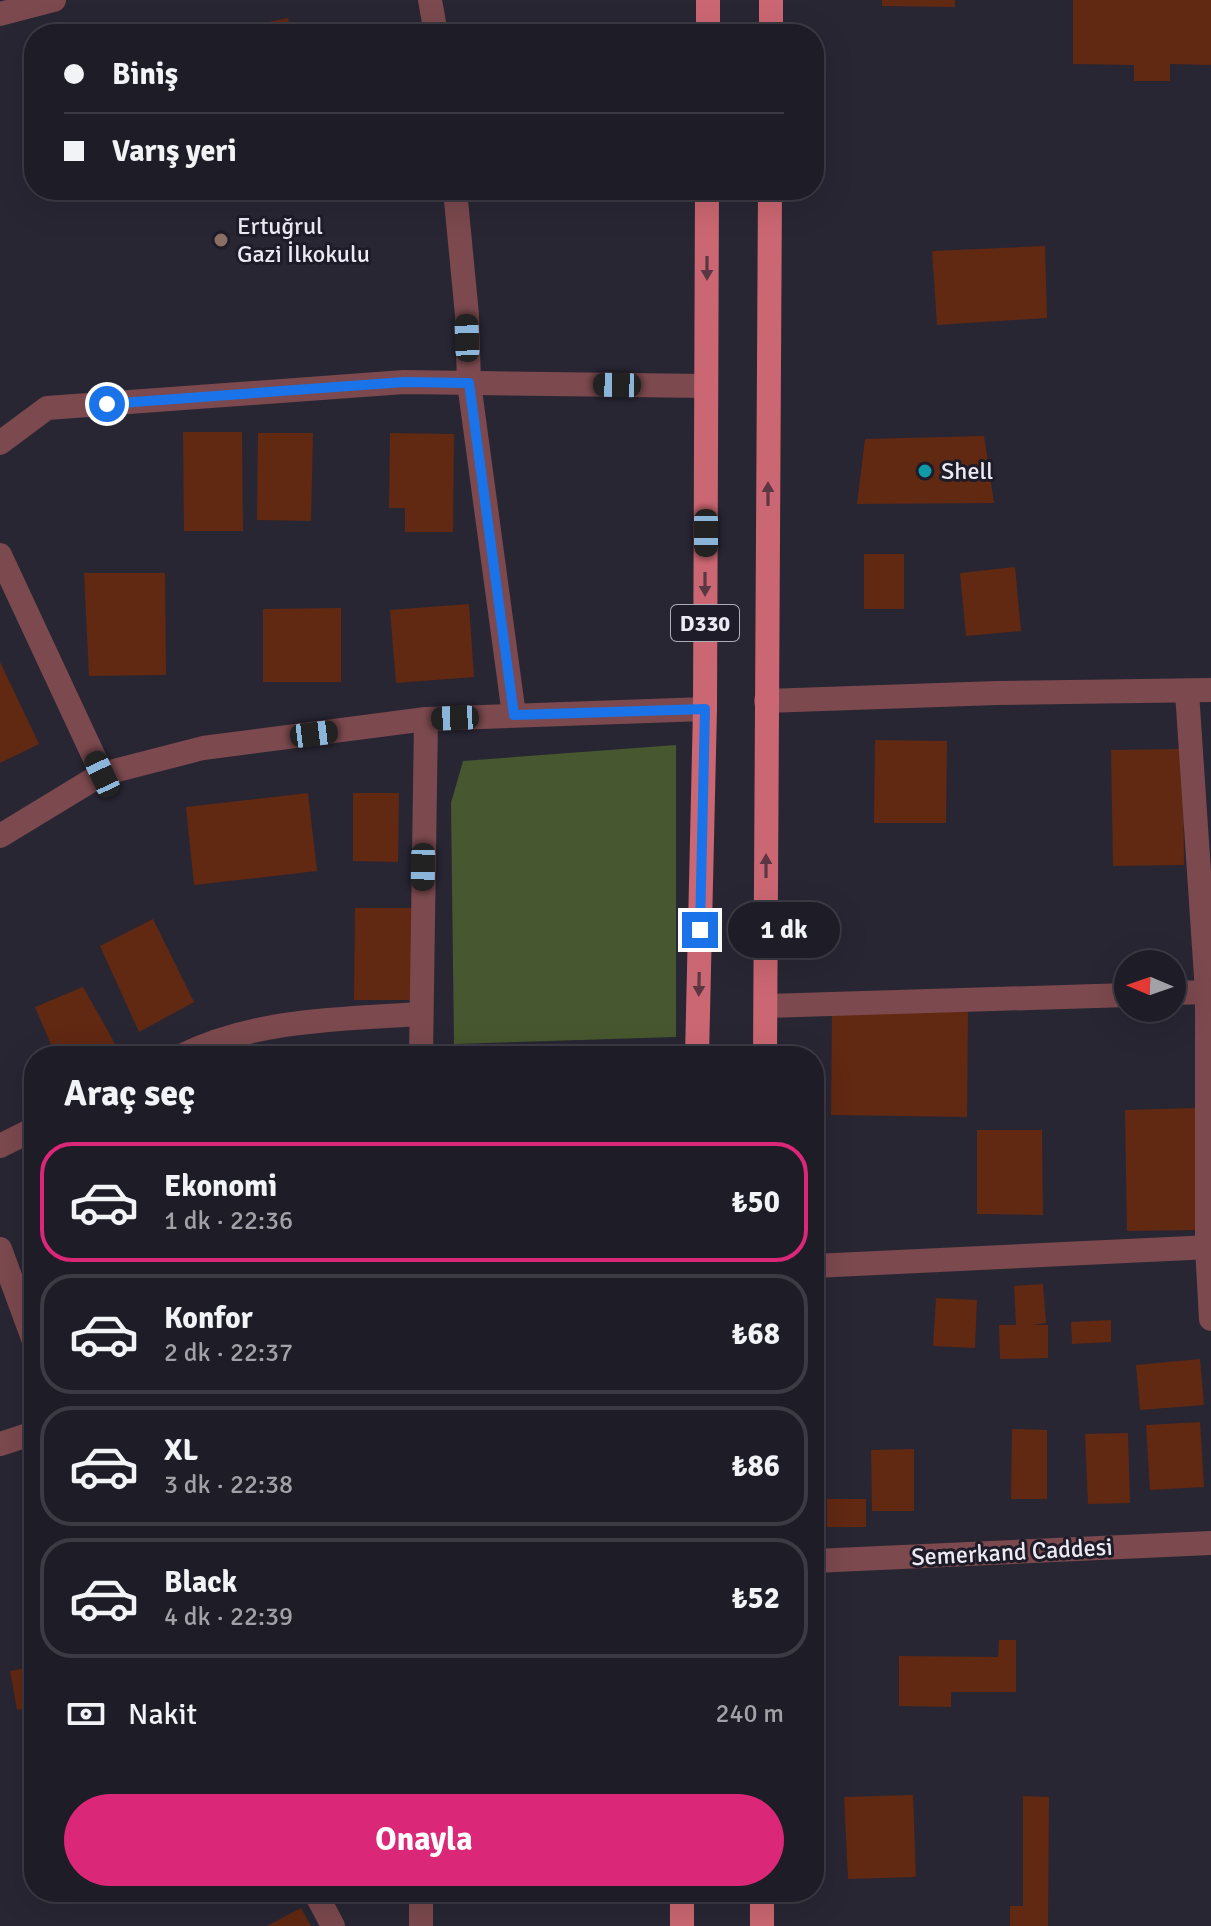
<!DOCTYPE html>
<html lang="tr">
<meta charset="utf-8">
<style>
body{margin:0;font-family:Signika,sans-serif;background:#26252e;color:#f1f3f6;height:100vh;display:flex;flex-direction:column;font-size:30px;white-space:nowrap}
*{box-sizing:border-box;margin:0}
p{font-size:26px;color:#a1a1a7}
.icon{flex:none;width:44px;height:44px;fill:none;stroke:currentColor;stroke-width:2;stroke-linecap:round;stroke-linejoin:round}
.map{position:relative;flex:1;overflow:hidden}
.sheet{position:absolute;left:24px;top:1046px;width:800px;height:856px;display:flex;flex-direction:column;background:#1e1c26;border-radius:32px;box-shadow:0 8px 32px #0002,0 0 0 2px #3c3a43}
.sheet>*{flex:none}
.guide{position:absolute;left:24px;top:24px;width:800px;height:176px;border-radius:32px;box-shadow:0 8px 32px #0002,0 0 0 2px #3c3a43;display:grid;align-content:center;height:176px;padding:0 40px;background:#1e1c26}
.needle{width:52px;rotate:272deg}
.fabs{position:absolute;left:1114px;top:950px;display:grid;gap:16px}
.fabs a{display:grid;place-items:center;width:72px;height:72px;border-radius:50%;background:#1e1c26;box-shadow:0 8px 32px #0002,0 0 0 2px #3c3a43;font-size:40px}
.end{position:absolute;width:36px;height:36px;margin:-18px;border:10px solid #1a73e8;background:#fff;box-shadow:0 0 0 4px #fff}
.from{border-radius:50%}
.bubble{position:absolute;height:56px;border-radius:28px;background:#1e1c26;box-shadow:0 8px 32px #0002,0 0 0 2px #3c3a43;font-size:26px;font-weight:700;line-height:56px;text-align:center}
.car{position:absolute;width:24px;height:48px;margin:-24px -12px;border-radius:10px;box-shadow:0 0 6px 2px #0007;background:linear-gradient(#222 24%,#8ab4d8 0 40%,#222 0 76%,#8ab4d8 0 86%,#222 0)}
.guide b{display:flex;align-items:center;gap:28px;height:76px;font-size:30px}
.guide b+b{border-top:2px solid #3c3a43}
.guide i{width:20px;height:20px;background:#f1f3f6}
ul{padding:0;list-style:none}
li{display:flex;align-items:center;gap:24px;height:120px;margin:0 16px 12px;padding:0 24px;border:4px solid #3c3a43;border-radius:32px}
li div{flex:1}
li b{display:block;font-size:30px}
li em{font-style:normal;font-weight:700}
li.on{border-color:#db2777}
li>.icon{width:72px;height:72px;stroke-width:1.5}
h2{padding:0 40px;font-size:36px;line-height:96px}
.pay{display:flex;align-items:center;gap:20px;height:88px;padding:0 40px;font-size:30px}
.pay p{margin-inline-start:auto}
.action{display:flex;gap:16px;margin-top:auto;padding:16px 40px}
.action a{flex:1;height:92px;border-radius:48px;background:#db2777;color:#fff;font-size:32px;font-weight:700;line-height:92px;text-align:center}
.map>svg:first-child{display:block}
.green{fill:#47572f}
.building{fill:#612812}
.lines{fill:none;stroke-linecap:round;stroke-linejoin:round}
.minor{stroke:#7b494e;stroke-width:24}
.major{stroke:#cb6772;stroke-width:24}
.oneway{fill:#5b3643}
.route{stroke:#1a73e8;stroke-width:10}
.education-dot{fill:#8d6e63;stroke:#1f1c29;stroke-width:3}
.culture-dot{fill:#0f9aa8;stroke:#1f1c29;stroke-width:3}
.labels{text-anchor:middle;stroke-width:6;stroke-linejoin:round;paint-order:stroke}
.shield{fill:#1f1c29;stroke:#aeadb7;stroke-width:2}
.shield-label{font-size:22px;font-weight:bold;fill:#ecebf4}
.poi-label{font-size:24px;fill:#ecebf4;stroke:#1f1c29;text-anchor:start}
.street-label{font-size:24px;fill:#ecebf4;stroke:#1f1c29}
</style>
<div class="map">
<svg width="1211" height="1926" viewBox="0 0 1211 1926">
<rect width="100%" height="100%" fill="#282633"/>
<polygon class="green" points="676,745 676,1037 454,1044 451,803 463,761"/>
<g class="building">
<polygon points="882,0 955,0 955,7 882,6"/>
<polygon points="1073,0 1211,0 1211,65 1170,64 1170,81 1134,81 1134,65 1073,64"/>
<polygon points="288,18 291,34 217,34 216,33"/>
<polygon points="1045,246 1047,318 937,325 932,251"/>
<polygon points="183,432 242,432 243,531 184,531"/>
<polygon points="258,433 313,433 311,521 257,520"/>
<polygon points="390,433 454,434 453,532 405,532 405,508 389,508"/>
<polygon points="984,436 994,503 857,504 865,439"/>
<rect x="864" y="554" width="40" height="55"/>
<polygon points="1015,567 1021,631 966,636 960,573"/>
<polygon points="84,573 165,573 166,675 89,676"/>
<polygon points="469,604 474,677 396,683 390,610"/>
<polygon points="341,608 341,682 263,682 263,609"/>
<polygon points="0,662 39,744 0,763"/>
<polygon points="875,740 947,741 946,823 874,823"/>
<polygon points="1183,749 1184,865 1113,866 1111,750"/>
<polygon points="308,793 317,871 194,885 186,807"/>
<polygon points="353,793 399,793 398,862 353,861"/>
<polygon points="355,908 412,908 412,1000 354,1000"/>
<polygon points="153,919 194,1002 139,1032 100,946"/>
<polygon points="83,987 122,1056 56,1056 35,1007"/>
<polygon points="832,1009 968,1011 967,1117 831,1115"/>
<rect x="466" y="1053" width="39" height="3"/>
<polygon points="1195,1108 1198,1230 1127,1231 1125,1110"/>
<polygon points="977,1130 1042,1130 1043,1215 977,1214"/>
<polygon points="1043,1284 1046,1323 1032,1325 1048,1325 1048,1358 1000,1359 999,1325 1016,1325 1014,1286"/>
<polygon points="936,1298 977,1300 975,1348 933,1346"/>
<polygon points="1111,1320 1111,1342 1072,1344 1071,1322"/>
<polygon points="1200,1359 1204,1405 1140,1410 1136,1365"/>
<polygon points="1200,1422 1204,1487 1150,1490 1146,1425"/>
<polygon points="1012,1429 1047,1430 1047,1499 1011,1499"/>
<polygon points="1128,1433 1130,1503 1088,1504 1085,1434"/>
<polygon points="914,1449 914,1511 872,1511 871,1450"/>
<polygon points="26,1472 34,1472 34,1521 24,1521"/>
<rect x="827" y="1499" width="39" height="28"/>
<polygon points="999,1640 1016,1640 1016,1692 951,1692 951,1707 899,1706 899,1656 998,1657"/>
<polygon points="34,1666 34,1707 17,1710 10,1671"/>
<polygon points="913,1795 916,1877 848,1879 844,1797"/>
<polygon points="1023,1796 1049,1797 1048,1926 1010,1926 1010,1906 1023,1906"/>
<polygon points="301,1908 311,1926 267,1926"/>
</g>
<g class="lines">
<g class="minor">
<polyline points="430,0 436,34"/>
<polyline points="0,14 54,0"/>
<polyline points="455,190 467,315 469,383 514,715"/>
<polyline points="0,443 47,408 404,382 706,386"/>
<polyline points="0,555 102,774"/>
<polyline points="1187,692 1207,992 1207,1247 1211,1319"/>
<polyline points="766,701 997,693 1211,690"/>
<polyline points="0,836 102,774 203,748 426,719 705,709"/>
<polyline points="1172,993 1211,992"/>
<polyline points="766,1006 1128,995"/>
<path d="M181 1056C255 1019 341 1019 421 1014"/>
<polyline points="421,1056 426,719"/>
<polyline points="0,1146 34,1129"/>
<polyline points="0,1249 34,1341"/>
<polyline points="814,1266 1211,1247"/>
<polyline points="0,1444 34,1433"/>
<polyline points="814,1561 1211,1543"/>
<polyline points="315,1892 333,1926"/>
<polyline points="421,1892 421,1926"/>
</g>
<g class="major">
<polyline points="708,34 708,0"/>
<polyline points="771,34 771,0"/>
<polyline points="697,1056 705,709 707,190"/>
<polyline points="765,1056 770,190"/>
<polyline points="762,1892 762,1926"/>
<polyline points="682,1926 682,1892"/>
</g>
</g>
<defs><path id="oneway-solid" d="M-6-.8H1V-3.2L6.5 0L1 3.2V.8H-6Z" transform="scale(2)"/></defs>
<g class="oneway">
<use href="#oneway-solid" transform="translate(707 268) rotate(90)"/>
<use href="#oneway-solid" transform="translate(768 494) rotate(-90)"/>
<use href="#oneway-solid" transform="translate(705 584) rotate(90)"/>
<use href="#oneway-solid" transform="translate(766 866) rotate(-90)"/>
<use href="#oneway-solid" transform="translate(699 984) rotate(91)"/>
</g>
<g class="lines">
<polyline class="route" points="107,404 404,382 469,383 514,715 705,709 700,930"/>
</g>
<circle class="education-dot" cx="221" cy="240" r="8"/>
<circle class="culture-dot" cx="925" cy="471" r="8"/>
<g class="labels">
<rect class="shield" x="671" y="605" width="68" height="36" rx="6"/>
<g class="shield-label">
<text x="705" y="631">D330</text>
</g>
<g class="poi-label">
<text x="237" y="234">Ertuğrul<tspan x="237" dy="28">Gazi İlkokulu</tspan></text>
<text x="941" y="479">Shell</text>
</g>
<g class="street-label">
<text transform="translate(1012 1552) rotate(-3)" y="8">Semerkand Caddesi</text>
</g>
</g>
</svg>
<div class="fabs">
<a><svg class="needle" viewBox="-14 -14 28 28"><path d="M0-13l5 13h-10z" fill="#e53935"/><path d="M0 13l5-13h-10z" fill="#a1a1a7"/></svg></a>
</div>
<i class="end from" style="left:107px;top:404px"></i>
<i class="end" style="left:700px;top:930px"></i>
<div class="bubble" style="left:728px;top:902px;width:112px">1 dk</div>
<i class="car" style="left:467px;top:338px;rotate:358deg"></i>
<i class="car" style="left:617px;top:385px;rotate:271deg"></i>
<i class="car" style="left:706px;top:533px;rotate:180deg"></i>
<i class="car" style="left:455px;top:718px;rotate:268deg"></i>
<i class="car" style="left:314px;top:734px;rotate:83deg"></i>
<i class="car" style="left:102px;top:774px;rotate:335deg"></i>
<i class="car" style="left:423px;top:867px;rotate:181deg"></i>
<div class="guide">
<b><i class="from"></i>Biniş</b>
<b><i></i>Varış yeri</b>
</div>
<section class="sheet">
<h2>Araç seç</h2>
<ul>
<li class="on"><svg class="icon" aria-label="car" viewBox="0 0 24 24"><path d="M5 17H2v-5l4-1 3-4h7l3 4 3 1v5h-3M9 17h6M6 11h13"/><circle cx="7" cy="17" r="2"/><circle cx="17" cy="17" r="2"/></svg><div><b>Ekonomi</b><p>1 dk · 22:36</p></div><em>₺50</em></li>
<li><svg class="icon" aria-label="car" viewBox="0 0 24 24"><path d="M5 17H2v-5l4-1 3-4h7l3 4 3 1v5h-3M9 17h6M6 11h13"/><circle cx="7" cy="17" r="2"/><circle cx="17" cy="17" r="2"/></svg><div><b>Konfor</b><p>2 dk · 22:37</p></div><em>₺68</em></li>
<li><svg class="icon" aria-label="car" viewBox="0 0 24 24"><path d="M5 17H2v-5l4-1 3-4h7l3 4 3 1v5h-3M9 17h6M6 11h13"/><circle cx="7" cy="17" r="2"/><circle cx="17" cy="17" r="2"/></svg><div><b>XL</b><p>3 dk · 22:38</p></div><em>₺86</em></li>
<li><svg class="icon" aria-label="car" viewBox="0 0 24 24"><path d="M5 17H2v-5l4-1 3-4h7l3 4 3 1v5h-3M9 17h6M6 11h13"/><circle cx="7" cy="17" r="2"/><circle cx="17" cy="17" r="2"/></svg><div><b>Black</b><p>4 dk · 22:39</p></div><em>₺52</em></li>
</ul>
<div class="pay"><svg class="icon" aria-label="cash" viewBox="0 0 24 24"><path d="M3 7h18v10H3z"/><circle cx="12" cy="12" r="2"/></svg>Nakit<p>240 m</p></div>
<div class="action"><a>Onayla</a></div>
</section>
</div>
